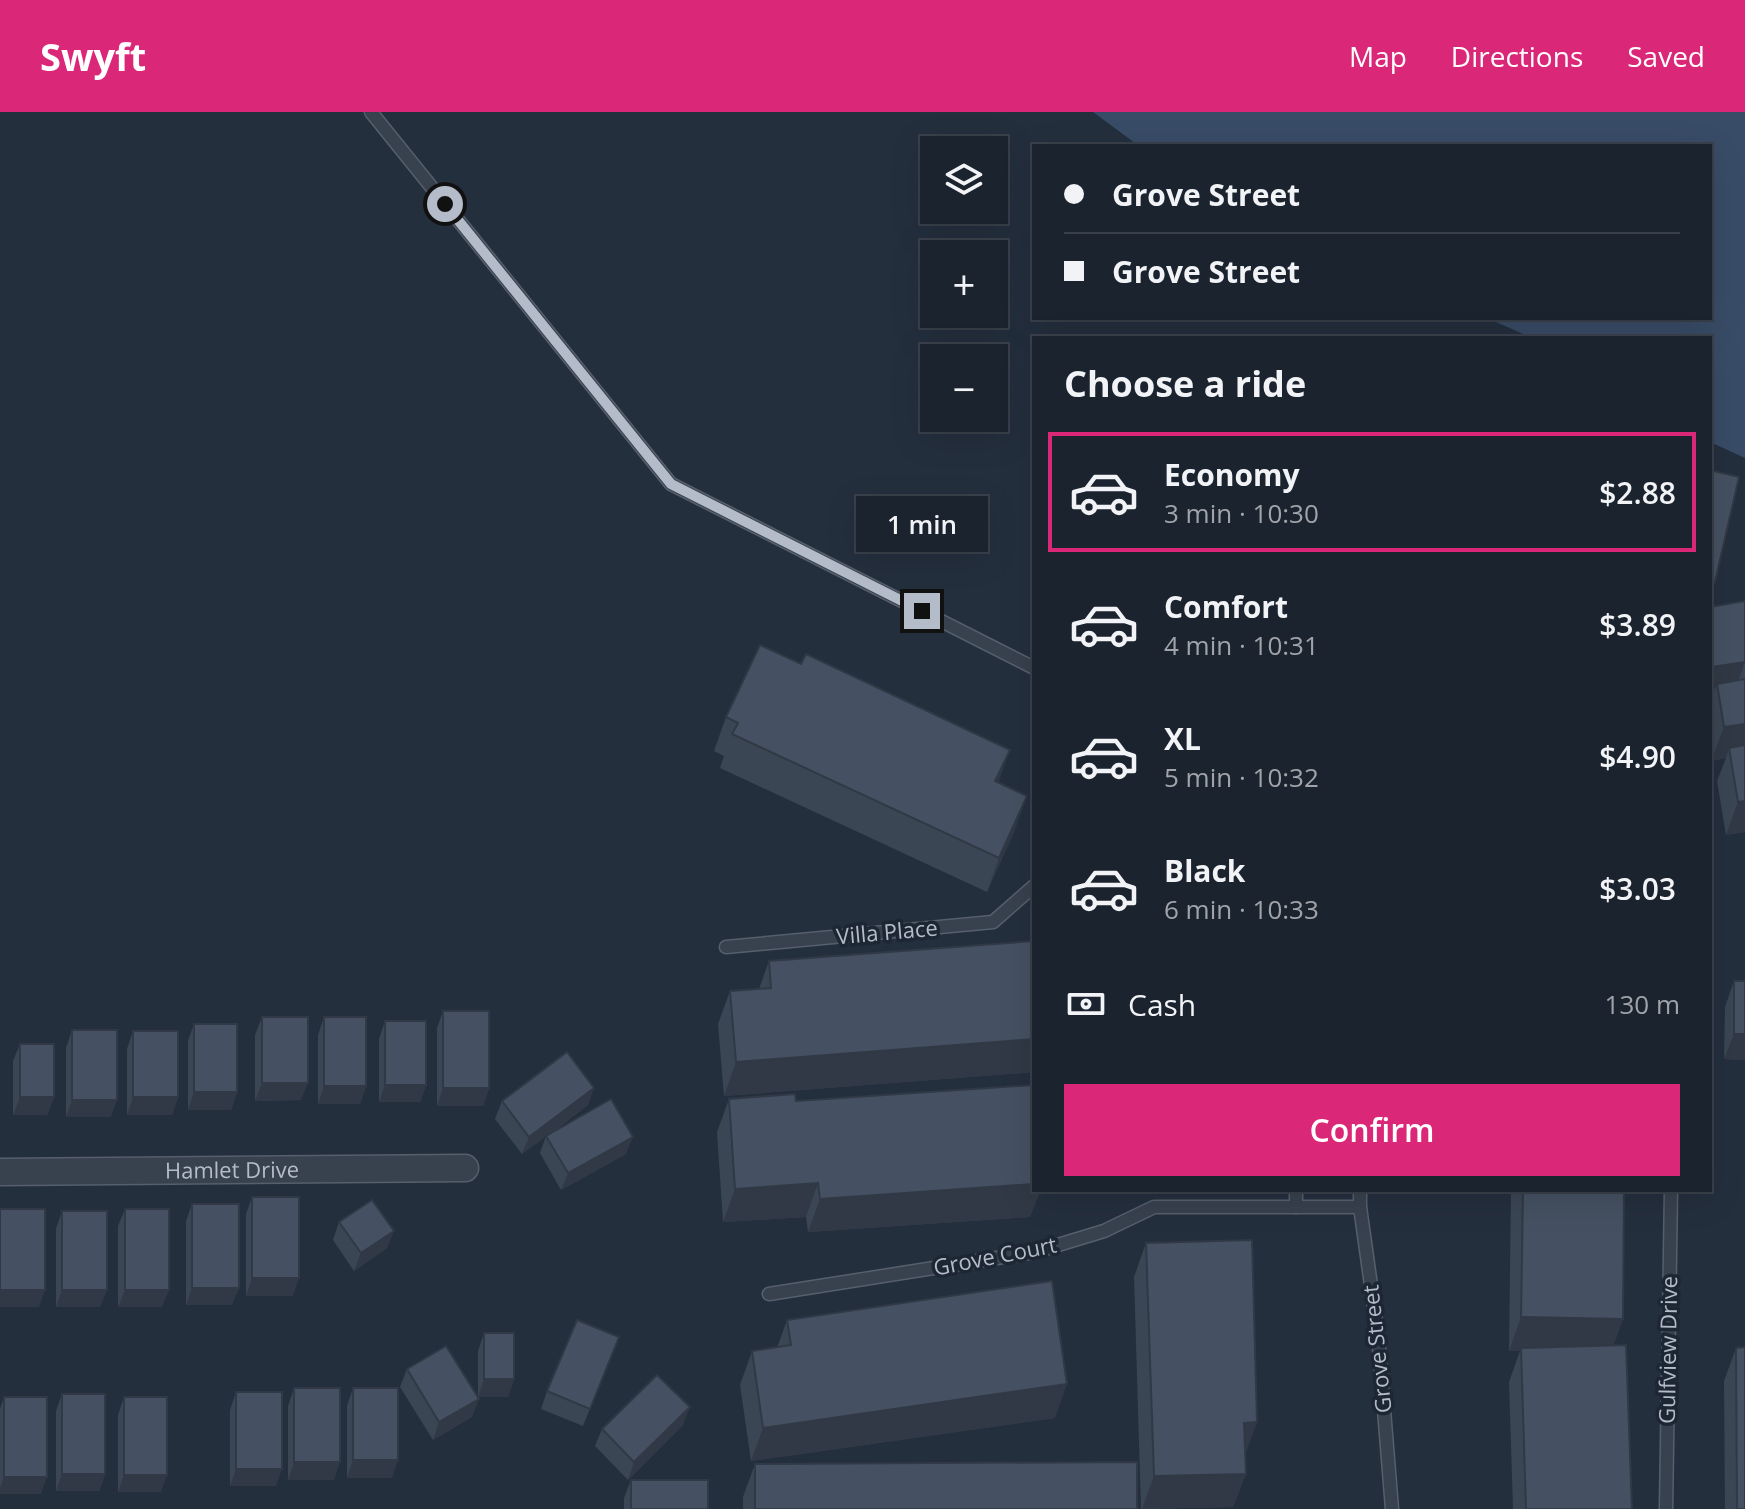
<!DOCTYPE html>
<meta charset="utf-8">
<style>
body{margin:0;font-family:"Open Sans",sans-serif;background:#242b36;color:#f1f3f6;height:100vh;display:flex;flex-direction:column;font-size:30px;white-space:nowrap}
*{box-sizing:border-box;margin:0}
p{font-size:26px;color:#a0a4aa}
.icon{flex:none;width:44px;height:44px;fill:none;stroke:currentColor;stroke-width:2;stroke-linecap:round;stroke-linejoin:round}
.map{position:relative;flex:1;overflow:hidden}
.side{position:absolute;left:1032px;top:224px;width:680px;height:856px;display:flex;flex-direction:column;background:#1b232e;border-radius:0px;box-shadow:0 8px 32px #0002,0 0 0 2px #39404a}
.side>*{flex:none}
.banner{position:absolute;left:1032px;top:32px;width:680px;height:176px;border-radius:0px;box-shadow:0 8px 32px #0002,0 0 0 2px #39404a;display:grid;align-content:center;height:176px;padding:0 32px;background:#1b232e}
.tools{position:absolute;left:920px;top:24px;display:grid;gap:16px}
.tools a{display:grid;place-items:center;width:88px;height:88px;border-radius:0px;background:#1b232e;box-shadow:0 8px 32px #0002,0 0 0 2px #39404a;font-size:40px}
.end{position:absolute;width:36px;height:36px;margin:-18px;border:10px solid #b4bcc9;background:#111;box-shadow:0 0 0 4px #111}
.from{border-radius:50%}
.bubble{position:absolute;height:56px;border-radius:0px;background:#1b232e;box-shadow:0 8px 32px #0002,0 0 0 2px #39404a;font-size:26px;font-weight:600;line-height:56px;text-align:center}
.banner b{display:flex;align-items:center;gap:28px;height:76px;font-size:30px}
.banner b+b{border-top:2px solid #39404a}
.banner i{width:20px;height:20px;background:#f1f3f6}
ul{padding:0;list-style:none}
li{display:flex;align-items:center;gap:24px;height:120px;margin:0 16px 12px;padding:0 16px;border:4px solid transparent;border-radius:0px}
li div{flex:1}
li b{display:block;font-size:30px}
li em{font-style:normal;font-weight:600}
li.active{border-color:#db2777}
li>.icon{width:72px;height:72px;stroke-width:1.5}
h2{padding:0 32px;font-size:36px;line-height:96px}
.pay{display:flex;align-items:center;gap:20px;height:88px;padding:0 32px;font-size:30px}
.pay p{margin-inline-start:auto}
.button{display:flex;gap:16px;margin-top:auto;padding:16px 32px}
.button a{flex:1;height:92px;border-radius:0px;background:#db2777;color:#fff;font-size:32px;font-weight:600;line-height:92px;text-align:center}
header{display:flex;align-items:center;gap:48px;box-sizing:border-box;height:112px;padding:0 40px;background:#db2777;color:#fff}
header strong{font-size:38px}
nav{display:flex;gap:44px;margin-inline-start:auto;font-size:28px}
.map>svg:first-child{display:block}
.water{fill:#394c67}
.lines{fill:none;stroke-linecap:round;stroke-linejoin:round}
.service-casing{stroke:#565f6c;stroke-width:15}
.minor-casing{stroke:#565f6c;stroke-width:29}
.service{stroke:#38414e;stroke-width:12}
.minor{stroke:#38414e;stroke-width:26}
.wall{fill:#3b4654}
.shaded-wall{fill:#303945}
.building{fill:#455162;stroke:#303945;stroke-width:2}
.route{stroke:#b4bcc9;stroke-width:10}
.labels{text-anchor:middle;stroke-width:7;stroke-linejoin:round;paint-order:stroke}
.street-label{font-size:22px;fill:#b4bcc9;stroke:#1d2633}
</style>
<header>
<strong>Swyft</strong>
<nav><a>Map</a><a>Directions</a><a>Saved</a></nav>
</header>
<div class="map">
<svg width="1745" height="1397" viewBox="0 0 1745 1397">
<rect width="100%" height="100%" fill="#242f3e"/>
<polygon class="water" points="1093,0 1745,0 1745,346 1710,330 1710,226 1532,226 1487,206 1710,206 1710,34 1139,34"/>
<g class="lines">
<g class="service-casing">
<g id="service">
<polyline points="371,0 671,372 1034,556"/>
<polyline points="726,835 993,810 1034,774"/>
<polyline points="1296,1078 1296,1095"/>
<polyline points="1360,1078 1360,1095 1378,1223 1392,1397"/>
<polyline points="769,1182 1035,1140 1104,1119 1154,1095 1360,1095"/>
<polyline points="1666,1397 1671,1078"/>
</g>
</g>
<g class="minor-casing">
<g id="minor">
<path id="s1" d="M0 1060 465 1056"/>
</g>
</g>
<use href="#service" class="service"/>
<use href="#minor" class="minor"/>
</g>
<g class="wall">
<polygon points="1710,358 1715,470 1710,483"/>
<polygon points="1745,489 1745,720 1726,723 1717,669 1726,646 1711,649 1710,640 1710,590 1711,587 1710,587 1710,495"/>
<polygon points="726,605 998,671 1015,718 987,780 720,656 724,644 714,639"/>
<polygon points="1034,829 1034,960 724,984 718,912 730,879 759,877 769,849"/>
<polygon points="1734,869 1745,869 1745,948 1724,947 1725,895"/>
<polygon points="443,899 489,976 483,994 437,994 437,916"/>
<polygon points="262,905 301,988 255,989 255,923"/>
<polygon points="324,905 366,974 360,992 318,992 318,923"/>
<polygon points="385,909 426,973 420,990 379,990 379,927"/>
<polygon points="194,912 237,980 231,998 188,998 188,929"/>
<polygon points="72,918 111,1005 66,1005 66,936"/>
<polygon points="133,919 178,985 172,1003 127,1003 127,937"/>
<polygon points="20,932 54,985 47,1003 13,1003 13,949"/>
<polygon points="729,987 796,989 1039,1082 1030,1105 808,1120 806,1105 723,1110 717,1020"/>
<polygon points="502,989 588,993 550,1022 626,1042 561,1078 540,1041 546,1024 522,1042 495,1007"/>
<polygon points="1511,1078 1624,1078 1623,1207 1613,1234 1632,1397 1513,1397 1509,1270 1520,1239 1509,1239"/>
<polygon points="252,1085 293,1184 246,1184 246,1102"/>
<polygon points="192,1092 232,1193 186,1193 186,1109"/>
<polygon points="125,1097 162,1195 118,1195 118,1114"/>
<polygon points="62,1099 100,1195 56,1195 56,1117"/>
<polygon points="339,1110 387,1136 354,1159 333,1128"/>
<polygon points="1146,1131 1246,1362 1233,1395 1141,1397 1134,1165"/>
<polygon points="787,1208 1055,1306 751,1349 740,1273 752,1239 777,1236"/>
<polygon points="484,1221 514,1267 508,1285 478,1285 478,1239"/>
<polygon points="619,1225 583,1314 541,1297 547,1279"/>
<polygon points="1736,1236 1745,1397 1725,1397 1724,1269"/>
<polygon points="407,1257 472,1305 433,1328 400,1275"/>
<polygon points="294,1276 334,1368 288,1368 288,1294"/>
<polygon points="353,1276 392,1366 347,1366 347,1294"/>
<polygon points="236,1280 276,1374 230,1374 230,1298"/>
<polygon points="62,1282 105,1362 99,1379 56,1379 56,1299"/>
<polygon points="4,1285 41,1382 0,1382 0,1297"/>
<polygon points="124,1285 161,1380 118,1380 118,1303"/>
<polygon points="683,1313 628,1368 595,1334 602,1317"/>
<polygon points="755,1352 1137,1397 743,1397 743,1385"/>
<polygon points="631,1368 708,1397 624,1397 624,1386"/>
</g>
<g class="shaded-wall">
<polygon points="1745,550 1733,583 1717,572 1711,587 1710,587 1710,560 1712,555"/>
<polygon points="1745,612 1745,643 1729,636 1726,646 1711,649 1724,615"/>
<polygon points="1010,638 998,671 995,669"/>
<polygon points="1027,684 1015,718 987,780 999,746"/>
<polygon points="1745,689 1745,720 1726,723 1738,690"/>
<polygon points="1734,922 1745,922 1745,948 1724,947"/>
<polygon points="1034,927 1034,960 724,984 736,950"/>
<polygon points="262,971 308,971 301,988 255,989"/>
<polygon points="385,973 426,973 420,990 379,990"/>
<polygon points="324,974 366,974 360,992 318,992"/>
<polygon points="443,976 489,976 483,994 437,994"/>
<polygon points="594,976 588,993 522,1042 529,1025"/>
<polygon points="194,980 237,980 231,998 188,998"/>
<polygon points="20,985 54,985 47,1003 13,1003"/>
<polygon points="133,985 178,985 172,1003 127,1003"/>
<polygon points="72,988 117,988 111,1005 66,1005"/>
<polygon points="633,1025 626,1042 561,1078 568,1061"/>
<polygon points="1034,1068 1034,1078 1092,1078 1039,1082 1030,1105 808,1120 820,1087"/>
<polygon points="818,1071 806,1105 723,1110 735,1077"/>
<polygon points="394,1119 387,1136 354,1159 361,1141"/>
<polygon points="252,1166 299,1166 293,1184 246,1184"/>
<polygon points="192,1176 239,1176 232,1193 186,1193"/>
<polygon points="0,1178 45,1178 39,1195 0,1195"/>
<polygon points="62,1178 107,1178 100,1195 56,1195"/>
<polygon points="125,1178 169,1178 162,1195 118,1195"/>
<polygon points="1521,1205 1623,1207 1611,1240 1521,1236 1520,1239 1509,1239"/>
<polygon points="484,1267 514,1267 508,1285 478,1285"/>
<polygon points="1067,1272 1055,1306 751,1349 763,1316"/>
<polygon points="479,1287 472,1305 433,1328 439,1310"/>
<polygon points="690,1295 683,1313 628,1368 634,1350"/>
<polygon points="1257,1310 1245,1344 1244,1311"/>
<polygon points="353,1348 398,1348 392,1366 347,1366"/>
<polygon points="294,1350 340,1350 334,1368 288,1368"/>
<polygon points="236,1357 282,1357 276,1374 230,1374"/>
<polygon points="62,1362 105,1362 99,1379 56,1379"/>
<polygon points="1246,1362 1233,1395 1142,1397 1154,1364"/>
<polygon points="124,1363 167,1363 161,1380 118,1380"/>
<polygon points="4,1365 47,1365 41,1382 0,1382 0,1376"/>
</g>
<g class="building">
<polygon points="1710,358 1739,365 1715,470 1710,469"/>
<polygon points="1745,489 1745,550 1712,555 1710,545 1710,495"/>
<polygon points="760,533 801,552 806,542 1010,638 995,669 1027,684 999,746 732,622 738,611 726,605"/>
<polygon points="1745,567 1745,612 1724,615 1717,572"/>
<polygon points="1745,633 1745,689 1738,690 1729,636"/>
<polygon points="1034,829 1034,927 736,950 730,879 771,876 769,849"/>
<rect x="1734" y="869" width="11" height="53"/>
<rect x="443" y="899" width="46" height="77"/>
<rect x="262" y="905" width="46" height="66"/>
<rect x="324" y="905" width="42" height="69"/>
<rect x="385" y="909" width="41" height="64"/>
<rect x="194" y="912" width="43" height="68"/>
<rect x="72" y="918" width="45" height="70"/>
<rect x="133" y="919" width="45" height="66"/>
<rect x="20" y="932" width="34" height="53"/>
<polygon points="567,940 594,976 529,1025 502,989"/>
<polygon points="1034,973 1034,1072 820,1087 818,1071 735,1077 729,987 795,982 796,989"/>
<polygon points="611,987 633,1025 568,1061 546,1024"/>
<polygon points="1523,1078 1624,1078 1623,1207 1521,1205"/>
<rect x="252" y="1085" width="47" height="81"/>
<polygon points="372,1088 394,1119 361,1141 339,1110"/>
<rect x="192" y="1092" width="47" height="84"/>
<rect x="0" y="1097" width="45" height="81"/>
<rect x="125" y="1097" width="44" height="81"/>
<rect x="62" y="1099" width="45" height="79"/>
<polygon points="1252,1128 1257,1310 1244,1311 1246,1362 1154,1364 1146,1131"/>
<polygon points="1052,1169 1067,1272 763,1316 752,1239 791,1233 787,1208"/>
<polygon points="577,1208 619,1225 590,1297 547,1279"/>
<rect x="484" y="1221" width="30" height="46"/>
<polygon points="1626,1233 1632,1397 1526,1397 1521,1236"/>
<polygon points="446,1234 479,1287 439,1310 407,1257"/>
<polygon points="1745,1235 1745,1397 1737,1397 1736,1236"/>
<polygon points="657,1263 690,1295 634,1350 602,1317"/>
<rect x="294" y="1276" width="46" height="74"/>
<rect x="353" y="1276" width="45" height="72"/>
<rect x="236" y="1280" width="46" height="77"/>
<rect x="62" y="1282" width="43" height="80"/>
<rect x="4" y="1285" width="43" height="80"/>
<rect x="124" y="1285" width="43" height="78"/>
<polygon points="1137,1350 1137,1397 755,1397 755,1352"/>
<rect x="631" y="1368" width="77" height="29"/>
</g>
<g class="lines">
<polyline class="route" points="445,92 671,372 922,499"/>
</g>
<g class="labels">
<g class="street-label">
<text transform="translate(887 820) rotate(-5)" y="8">Villa Place</text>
<text dy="8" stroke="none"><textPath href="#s1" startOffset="232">Hamlet Drive</textPath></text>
<text transform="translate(995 1144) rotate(-11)" y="8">Grove Court</text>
<text transform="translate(1377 1237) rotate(-96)" y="8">Grove Street</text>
<text transform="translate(1668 1238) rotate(-89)" y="8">Gulfview Drive</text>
</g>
</g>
</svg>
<div class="tools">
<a><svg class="icon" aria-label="layers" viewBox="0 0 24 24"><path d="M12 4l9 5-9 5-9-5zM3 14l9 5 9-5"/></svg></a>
<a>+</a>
<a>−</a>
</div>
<i class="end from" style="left:445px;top:92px"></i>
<i class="end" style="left:922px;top:499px"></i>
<div class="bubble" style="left:856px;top:384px;width:132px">1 min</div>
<div class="banner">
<b><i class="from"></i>Grove Street</b>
<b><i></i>Grove Street</b>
</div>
<section class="side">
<h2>Choose a ride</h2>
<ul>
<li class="active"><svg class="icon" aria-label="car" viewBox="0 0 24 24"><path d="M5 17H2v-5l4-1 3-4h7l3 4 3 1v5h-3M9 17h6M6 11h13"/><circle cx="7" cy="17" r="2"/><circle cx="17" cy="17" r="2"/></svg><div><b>Economy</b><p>3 min · 10:30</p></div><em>$2.88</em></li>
<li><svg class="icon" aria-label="car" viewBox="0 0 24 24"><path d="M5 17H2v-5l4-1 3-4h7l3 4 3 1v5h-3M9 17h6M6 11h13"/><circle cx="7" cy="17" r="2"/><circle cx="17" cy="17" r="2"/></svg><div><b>Comfort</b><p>4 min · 10:31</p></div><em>$3.89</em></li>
<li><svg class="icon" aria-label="car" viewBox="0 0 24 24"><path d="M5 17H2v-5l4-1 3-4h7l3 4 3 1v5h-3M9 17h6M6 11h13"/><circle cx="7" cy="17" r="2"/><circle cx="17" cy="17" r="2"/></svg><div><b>XL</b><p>5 min · 10:32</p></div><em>$4.90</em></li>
<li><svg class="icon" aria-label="car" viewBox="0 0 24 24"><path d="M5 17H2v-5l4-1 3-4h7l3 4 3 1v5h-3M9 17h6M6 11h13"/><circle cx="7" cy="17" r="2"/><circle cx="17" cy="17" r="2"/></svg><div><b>Black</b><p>6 min · 10:33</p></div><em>$3.03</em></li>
</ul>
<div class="pay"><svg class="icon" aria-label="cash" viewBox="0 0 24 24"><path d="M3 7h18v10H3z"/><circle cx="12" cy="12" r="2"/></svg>Cash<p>130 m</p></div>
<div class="button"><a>Confirm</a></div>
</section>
</div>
